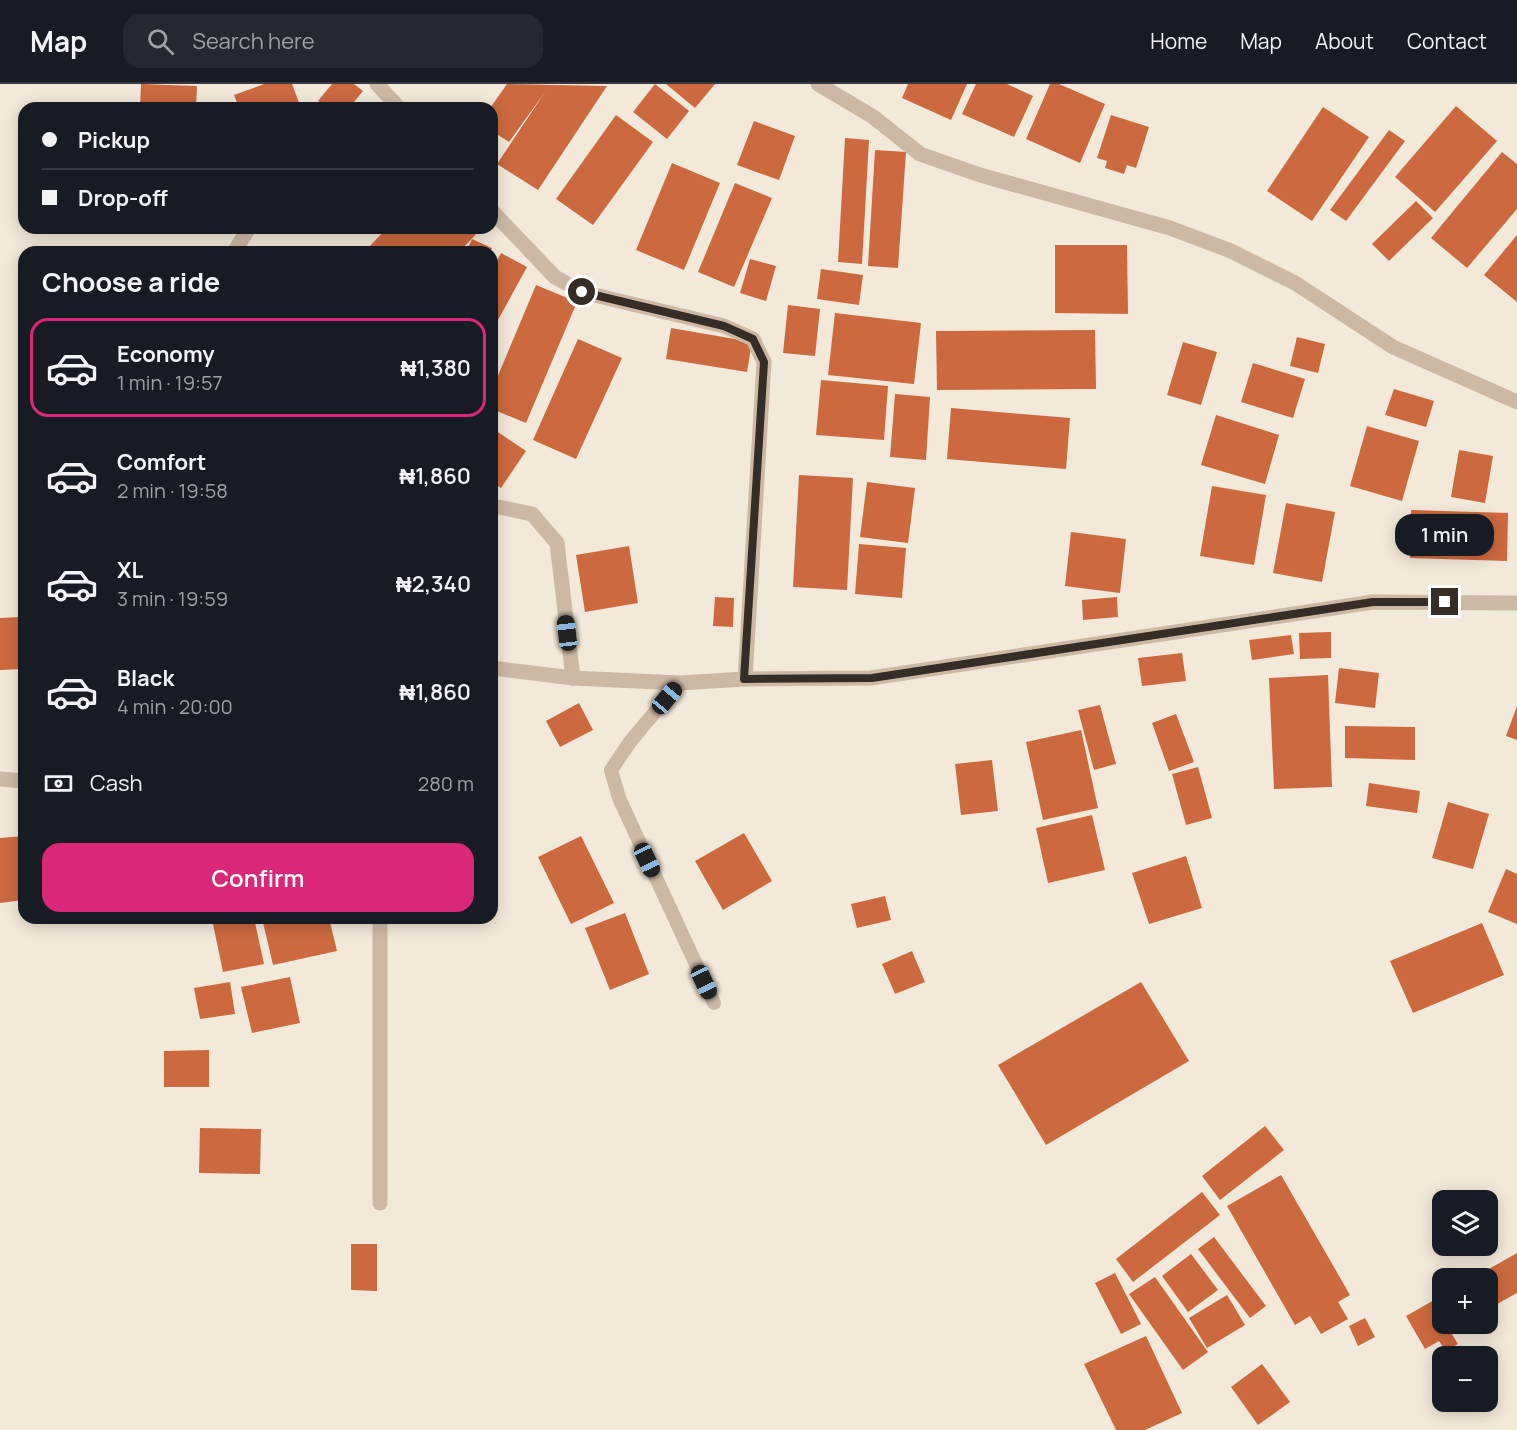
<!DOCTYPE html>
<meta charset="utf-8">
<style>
body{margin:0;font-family:Manrope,sans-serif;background:#242831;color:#f1f3f6;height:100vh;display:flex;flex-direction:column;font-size:22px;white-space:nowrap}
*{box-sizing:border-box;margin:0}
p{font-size:20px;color:#9ea1a6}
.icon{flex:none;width:33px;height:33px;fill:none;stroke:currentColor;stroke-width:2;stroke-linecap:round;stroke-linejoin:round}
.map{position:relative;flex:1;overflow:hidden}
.details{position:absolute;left:18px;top:162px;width:480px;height:678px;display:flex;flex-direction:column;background:#171b24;border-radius:18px;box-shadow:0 3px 15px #0003}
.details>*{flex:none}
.guide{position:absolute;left:18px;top:18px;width:480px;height:132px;border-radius:18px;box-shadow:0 3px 15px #0003;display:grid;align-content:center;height:132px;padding:0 24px;background:#171b24}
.controls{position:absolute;left:1432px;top:1106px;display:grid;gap:12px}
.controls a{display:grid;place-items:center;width:66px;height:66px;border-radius:12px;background:#171b24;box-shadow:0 3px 15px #0003;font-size:30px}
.end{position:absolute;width:27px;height:27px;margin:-14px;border:8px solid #372d27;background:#fff;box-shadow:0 0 0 3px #fff}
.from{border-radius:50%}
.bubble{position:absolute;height:42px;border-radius:18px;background:#171b24;box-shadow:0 3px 15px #0003;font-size:20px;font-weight:600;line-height:42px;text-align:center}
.car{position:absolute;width:18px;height:36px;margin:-18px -9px;border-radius:8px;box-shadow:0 0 4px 2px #0007;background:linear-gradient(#222 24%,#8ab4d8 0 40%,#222 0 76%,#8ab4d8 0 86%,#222 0)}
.guide b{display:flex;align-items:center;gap:21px;height:57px;font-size:22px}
.guide b+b{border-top:2px solid #363941}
.guide i{width:15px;height:15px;background:#f1f3f6}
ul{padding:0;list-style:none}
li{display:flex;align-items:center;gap:18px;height:99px;margin:0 12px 9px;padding:0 12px;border:3px solid transparent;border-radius:18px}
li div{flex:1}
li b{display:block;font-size:22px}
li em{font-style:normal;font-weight:600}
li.current{border-color:#db2777}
li>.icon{width:54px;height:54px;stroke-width:1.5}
h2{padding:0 24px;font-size:27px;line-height:72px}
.pay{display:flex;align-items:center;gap:15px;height:66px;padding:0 24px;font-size:22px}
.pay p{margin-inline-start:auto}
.action{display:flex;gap:12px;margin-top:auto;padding:12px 24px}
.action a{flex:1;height:69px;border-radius:18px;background:#db2777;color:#fff;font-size:24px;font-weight:600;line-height:69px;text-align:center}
header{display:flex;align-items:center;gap:36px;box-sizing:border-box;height:84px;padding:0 30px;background:#171b24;border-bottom:2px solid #363941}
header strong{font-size:28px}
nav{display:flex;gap:33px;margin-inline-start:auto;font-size:21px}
.search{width:420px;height:54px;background:#242831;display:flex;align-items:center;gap:15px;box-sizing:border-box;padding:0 21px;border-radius:18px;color:#9ea1a6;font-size:22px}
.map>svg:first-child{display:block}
.building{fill:#cc693f}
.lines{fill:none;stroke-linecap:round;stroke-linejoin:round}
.service{stroke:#ccb9a5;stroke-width:14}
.minor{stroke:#ccb9a5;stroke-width:15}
.route{stroke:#372d27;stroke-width:8}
</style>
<header>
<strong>Map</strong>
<div class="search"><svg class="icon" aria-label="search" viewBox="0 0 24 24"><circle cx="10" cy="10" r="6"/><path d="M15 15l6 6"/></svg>Search here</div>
<nav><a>Home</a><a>Map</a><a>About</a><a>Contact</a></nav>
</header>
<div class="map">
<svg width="1517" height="1346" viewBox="0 0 1517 1346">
<rect width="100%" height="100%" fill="#f3e9da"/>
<g class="building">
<polygon points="141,0 197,2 196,24 140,24"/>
<polygon points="264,0 292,0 301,24 239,24 234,11"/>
<polygon points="332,0 354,0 363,7 349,24 327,24 318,17"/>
<polygon points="507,0 607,2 538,106 497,80 545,8 509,58 492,47 492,24 490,24"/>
<polygon points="655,0 689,27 667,55 633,28"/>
<polygon points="666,0 715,0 695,24"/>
<polygon points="908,0 967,0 951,36 902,14"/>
<polygon points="976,0 1007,0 1033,12 1014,53 962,30"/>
<polygon points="1050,0 1059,0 1105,20 1080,79 1026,55"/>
<polygon points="1456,22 1497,57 1435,128 1395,93"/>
<polygon points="1323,23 1369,53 1312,137 1267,107"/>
<polygon points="616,31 653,58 593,141 556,115"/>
<polygon points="1111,31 1149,43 1136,84 1127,81 1124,90 1105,84 1107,77 1097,74"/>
<polygon points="754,37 795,52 779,96 737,81"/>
<polygon points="1389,46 1405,57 1346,137 1330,126"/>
<polygon points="845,54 869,56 862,180 838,178"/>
<polygon points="875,66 906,68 898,184 868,182"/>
<polygon points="1502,68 1517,80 1517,125 1467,184 1431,154"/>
<polygon points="672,79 720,99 684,186 636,166"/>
<polygon points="735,99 772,114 734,203 698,188"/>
<polygon points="1416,117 1433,134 1389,177 1372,160"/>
<polygon points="387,144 482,144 459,168 368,168 366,166"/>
<polygon points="1517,151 1517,218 1484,191"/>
<polygon points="472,155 492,164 490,168 466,168"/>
<polygon points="1055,161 1127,161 1128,230 1055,229"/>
<polygon points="501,169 527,183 492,247 492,186"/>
<polygon points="750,175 776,182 766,217 740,209"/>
<polygon points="821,185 863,191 859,221 817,215"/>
<polygon points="536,201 577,218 526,339 492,325 492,306"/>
<polygon points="788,221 820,225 815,272 783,269"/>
<polygon points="835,229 921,239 914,300 828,291"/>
<polygon points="671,244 752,258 747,288 666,275"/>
<polygon points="1095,246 1096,305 937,306 936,247"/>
<polygon points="1297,253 1325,260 1318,289 1290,282"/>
<polygon points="578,255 622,274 576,375 533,356"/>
<polygon points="1183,258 1217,268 1201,321 1167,311"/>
<polygon points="1253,279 1305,295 1293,334 1241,318"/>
<polygon points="821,296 888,302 884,356 816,351"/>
<polygon points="1394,305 1434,317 1426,343 1385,331"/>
<polygon points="895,310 930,313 926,376 890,373"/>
<polygon points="951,324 1070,334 1066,385 947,375"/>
<polygon points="1216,331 1279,351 1265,400 1201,381"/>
<polygon points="1367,342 1419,357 1402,417 1350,402"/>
<polygon points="492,344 526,367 501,404 492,398"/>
<polygon points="1459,366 1493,372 1485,419 1451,413"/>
<polygon points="799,391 853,394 847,506 793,503"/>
<polygon points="867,398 915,404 908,459 860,453"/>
<polygon points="1212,402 1266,411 1254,481 1200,472"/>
<polygon points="1286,419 1335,428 1322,498 1273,489"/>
<polygon points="1411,426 1508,429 1507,477 1410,474"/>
<polygon points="1071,448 1126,455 1120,509 1065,502"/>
<polygon points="859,460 906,464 902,514 855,510"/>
<polygon points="629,462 638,519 585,528 576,471"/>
<polygon points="715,513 734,514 733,543 713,542"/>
<polygon points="1117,513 1118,533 1083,536 1082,516"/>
<polygon points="20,533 22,585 0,586 0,534"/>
<polygon points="1331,548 1331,574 1300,575 1299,549"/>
<polygon points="1291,551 1294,570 1252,576 1249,556"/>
<polygon points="1182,569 1186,597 1142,602 1138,574"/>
<polygon points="1339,584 1379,589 1375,624 1335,619"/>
<polygon points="1328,591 1332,703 1274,705 1269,594"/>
<polygon points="579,619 593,646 560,663 546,637"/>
<polygon points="1100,621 1116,680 1094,686 1078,626"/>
<polygon points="1517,622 1517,656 1506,652"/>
<polygon points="1176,630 1194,678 1169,687 1152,639"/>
<polygon points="1345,642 1415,643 1415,676 1345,674"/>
<polygon points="1081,646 1098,724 1043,736 1026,658"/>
<polygon points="992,676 998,727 961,731 955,680"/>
<polygon points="1198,683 1212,734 1186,741 1172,690"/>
<polygon points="1369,699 1420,707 1417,729 1366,722"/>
<polygon points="1448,718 1489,730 1473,785 1432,774"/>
<polygon points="1092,731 1105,786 1048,799 1036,744"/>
<polygon points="744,749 772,797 723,826 695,777"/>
<polygon points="24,752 24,816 0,819 0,754"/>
<polygon points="581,752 614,819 571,840 538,773"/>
<polygon points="1186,772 1202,824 1149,840 1132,789"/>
<polygon points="1506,785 1517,790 1517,840 1488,828"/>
<polygon points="885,812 891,836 857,844 851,820"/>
<polygon points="625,829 649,890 610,906 585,844"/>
<polygon points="244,834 254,834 264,880 223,888 213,840"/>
<polygon points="262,834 329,834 337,867 273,881"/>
<polygon points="1482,839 1504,891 1413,929 1390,877"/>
<polygon points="912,867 925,898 895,910 882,880"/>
<polygon points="290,893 300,939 252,949 241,903"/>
<polygon points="230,898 235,930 200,935 194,904"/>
<polygon points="1141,898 1189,977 1046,1061 998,981"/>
<polygon points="209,966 209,1003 164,1003 164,967"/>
<polygon points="1265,1042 1284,1066 1220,1116 1202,1092"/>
<polygon points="200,1044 261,1045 260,1090 199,1089"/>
<polygon points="1281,1091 1350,1211 1338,1218 1348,1235 1321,1250 1310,1232 1295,1241 1227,1122"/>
<polygon points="1202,1108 1220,1131 1133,1198 1116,1175"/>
<polygon points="1214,1153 1266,1222 1250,1234 1198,1165"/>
<polygon points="351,1160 377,1160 377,1207 351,1206"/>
<polygon points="1517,1169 1517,1209 1488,1225 1488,1194 1473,1194"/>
<polygon points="1191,1170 1218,1206 1188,1228 1162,1192"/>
<polygon points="1115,1189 1141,1240 1121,1250 1095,1199"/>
<polygon points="1155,1193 1208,1268 1183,1286 1129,1210"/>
<polygon points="1227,1211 1245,1241 1207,1264 1189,1234"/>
<polygon points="1443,1211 1443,1239 1464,1239 1450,1247 1458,1260 1446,1267 1439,1257 1425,1265 1406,1232"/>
<polygon points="1365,1234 1375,1253 1358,1262 1349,1242"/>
<polygon points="1146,1252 1182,1329 1145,1346 1116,1346 1084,1280"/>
<polygon points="1262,1280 1290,1318 1258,1341 1231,1303"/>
</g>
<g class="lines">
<polyline class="service" points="679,599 630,658 611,686 619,714 714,919"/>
<g class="minor">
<polyline points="377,0 399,24"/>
<polyline points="818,0 872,32 920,70 980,91 1170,144 1231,167 1295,199 1393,263 1517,318"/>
<polyline points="492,127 555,193 582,208 724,242 753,255 764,278 745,595"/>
<polyline points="234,168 249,144"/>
<polyline points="499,423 532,430 557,459 573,594"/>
<polyline points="492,584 573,594 679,599 745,595 871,594 1373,518 1517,519"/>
<polyline points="0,695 24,697"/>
<polyline points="380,834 380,1119"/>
</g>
</g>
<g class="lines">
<polyline class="route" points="582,208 724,242 753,255 764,278 744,595 872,594 1373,518 1445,518"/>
</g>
</svg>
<div class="controls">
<a><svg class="icon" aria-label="layers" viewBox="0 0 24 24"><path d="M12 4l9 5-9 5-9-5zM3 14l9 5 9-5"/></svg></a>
<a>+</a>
<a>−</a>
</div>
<i class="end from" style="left:582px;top:208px"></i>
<i class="end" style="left:1445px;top:518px"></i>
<div class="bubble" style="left:1395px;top:430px;width:99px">1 min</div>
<i class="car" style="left:567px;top:549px;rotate:353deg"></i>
<i class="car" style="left:667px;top:614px;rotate:40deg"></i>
<i class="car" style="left:647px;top:776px;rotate:155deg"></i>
<i class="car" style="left:704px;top:898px;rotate:155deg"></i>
<div class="guide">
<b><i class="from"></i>Pickup</b>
<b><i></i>Drop-off</b>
</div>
<section class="details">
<h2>Choose a ride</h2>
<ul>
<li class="current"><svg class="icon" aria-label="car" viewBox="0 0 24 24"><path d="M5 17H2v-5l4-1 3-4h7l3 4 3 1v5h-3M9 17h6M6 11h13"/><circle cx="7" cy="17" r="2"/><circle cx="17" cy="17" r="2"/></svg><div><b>Economy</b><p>1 min · 19:57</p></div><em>₦1,380</em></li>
<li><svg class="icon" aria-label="car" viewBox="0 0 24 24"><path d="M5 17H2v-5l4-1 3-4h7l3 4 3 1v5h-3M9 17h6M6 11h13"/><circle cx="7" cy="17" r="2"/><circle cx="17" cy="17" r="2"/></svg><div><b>Comfort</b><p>2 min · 19:58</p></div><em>₦1,860</em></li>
<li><svg class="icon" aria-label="car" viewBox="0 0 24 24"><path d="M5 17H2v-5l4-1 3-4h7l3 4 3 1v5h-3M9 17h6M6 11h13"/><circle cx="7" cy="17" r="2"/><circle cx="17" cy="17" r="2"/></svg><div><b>XL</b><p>3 min · 19:59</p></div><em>₦2,340</em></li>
<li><svg class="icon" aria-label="car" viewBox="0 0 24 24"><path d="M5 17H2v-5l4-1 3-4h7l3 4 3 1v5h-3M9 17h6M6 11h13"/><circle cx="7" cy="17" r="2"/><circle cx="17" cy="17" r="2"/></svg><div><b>Black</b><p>4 min · 20:00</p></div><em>₦1,860</em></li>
</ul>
<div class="pay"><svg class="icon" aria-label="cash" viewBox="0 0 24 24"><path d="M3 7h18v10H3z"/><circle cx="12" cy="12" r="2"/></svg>Cash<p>280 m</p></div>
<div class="action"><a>Confirm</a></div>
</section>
</div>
